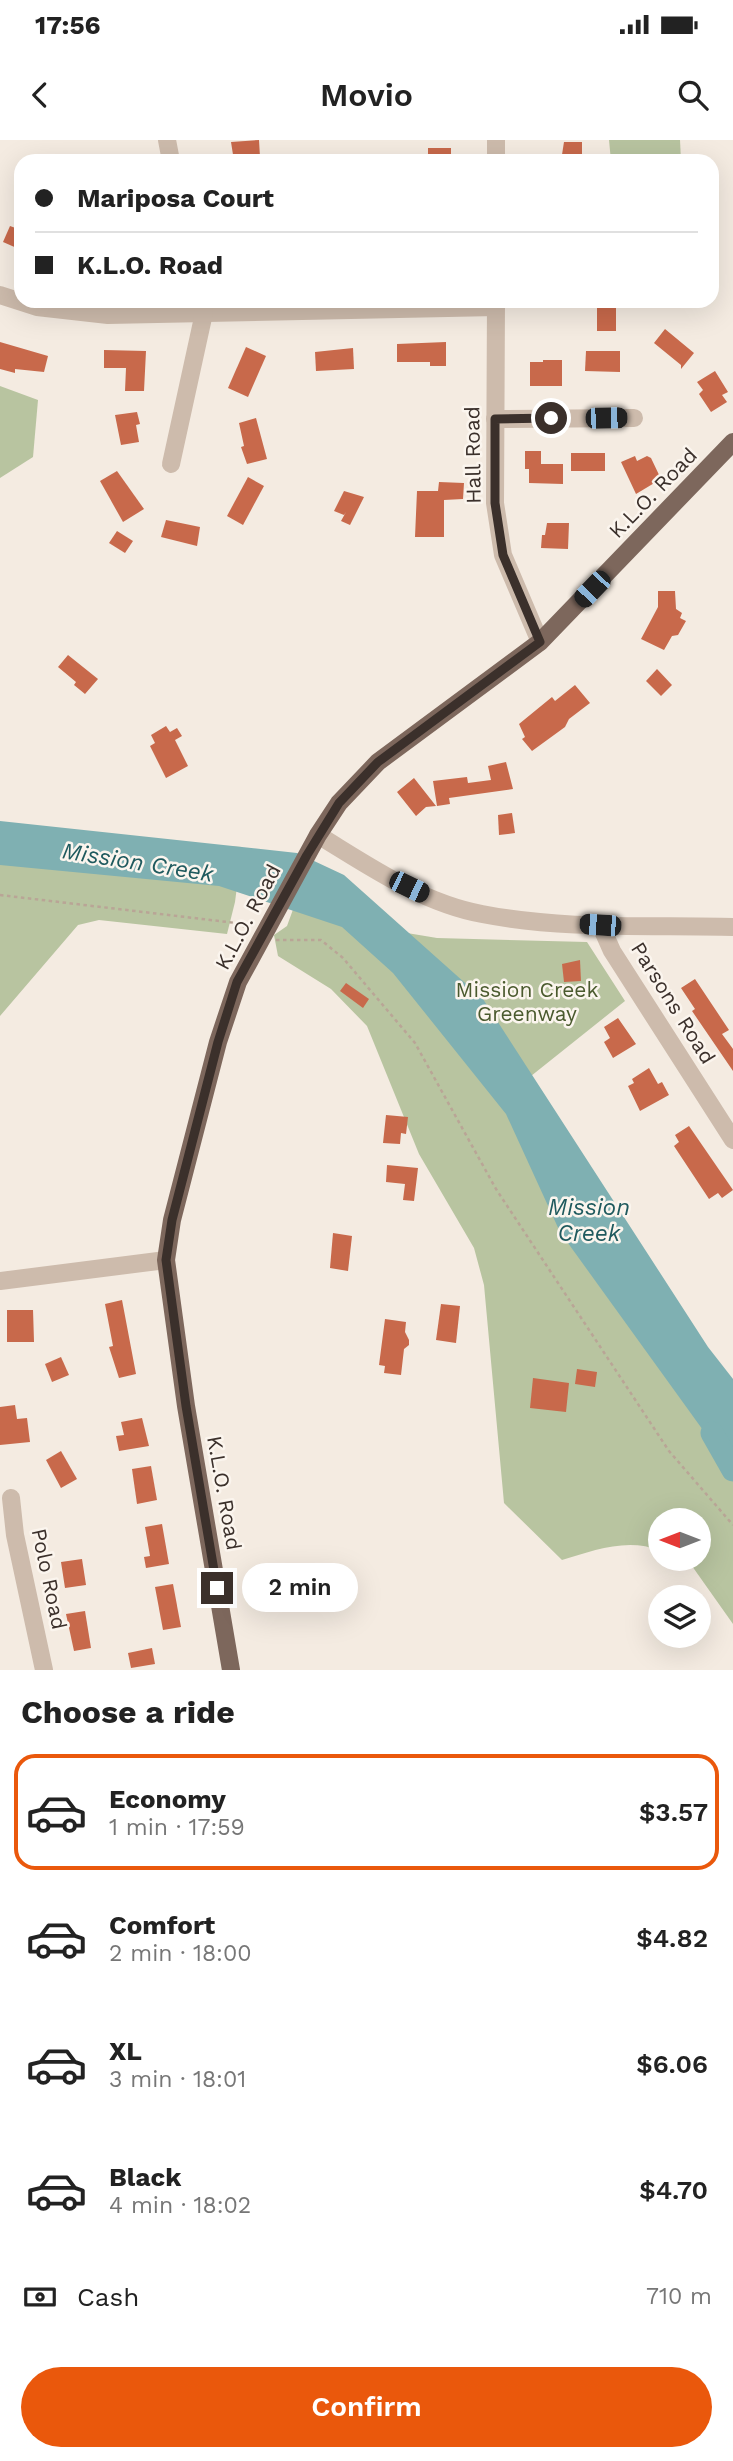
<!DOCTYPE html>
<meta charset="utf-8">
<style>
body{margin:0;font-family:"Work Sans",sans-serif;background:#f2f2f2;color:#222;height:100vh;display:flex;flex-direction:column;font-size:26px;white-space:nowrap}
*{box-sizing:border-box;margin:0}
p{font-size:23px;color:#767676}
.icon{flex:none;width:38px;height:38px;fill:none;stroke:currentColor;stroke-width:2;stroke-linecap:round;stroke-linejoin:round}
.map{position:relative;height:1530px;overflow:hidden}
.panel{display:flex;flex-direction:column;background:#fff;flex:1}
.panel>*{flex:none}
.top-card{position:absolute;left:14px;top:14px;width:705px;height:154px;border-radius:21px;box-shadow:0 7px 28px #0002;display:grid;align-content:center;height:154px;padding:0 21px;background:#fff}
.needle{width:46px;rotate:270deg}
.fabs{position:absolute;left:648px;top:1368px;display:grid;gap:14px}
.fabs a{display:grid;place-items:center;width:63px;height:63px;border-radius:50%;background:#fff;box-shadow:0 7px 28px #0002;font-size:35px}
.end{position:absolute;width:32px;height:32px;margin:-16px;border:9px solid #3b302b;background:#fff;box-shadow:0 0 0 4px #fff}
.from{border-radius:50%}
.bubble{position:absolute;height:49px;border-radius:24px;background:#fff;box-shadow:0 7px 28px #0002;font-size:23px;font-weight:600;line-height:49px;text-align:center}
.car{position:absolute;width:21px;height:42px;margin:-21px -10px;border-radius:9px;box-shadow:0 0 5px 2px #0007;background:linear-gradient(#222 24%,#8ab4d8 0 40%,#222 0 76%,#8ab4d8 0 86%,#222 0)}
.top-card b{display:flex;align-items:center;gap:24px;height:66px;font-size:26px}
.top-card b+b{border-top:2px solid #e0e0e0}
.top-card i{width:18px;height:18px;background:#222}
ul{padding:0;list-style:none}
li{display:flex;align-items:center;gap:21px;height:116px;margin:0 14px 10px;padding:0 7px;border:4px solid transparent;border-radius:21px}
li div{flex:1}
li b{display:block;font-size:26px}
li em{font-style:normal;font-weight:600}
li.selected{border-color:#ea580c}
li>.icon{width:63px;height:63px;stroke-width:1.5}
h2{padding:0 21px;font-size:32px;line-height:84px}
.pay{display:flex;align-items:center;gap:18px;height:77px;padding:0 21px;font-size:26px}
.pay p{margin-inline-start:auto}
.primary-button{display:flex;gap:14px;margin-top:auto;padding:14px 21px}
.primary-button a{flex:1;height:80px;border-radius:42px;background:#ea580c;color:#fff;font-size:28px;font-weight:600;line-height:80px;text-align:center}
.status{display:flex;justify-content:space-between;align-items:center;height:49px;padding:0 35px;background:#fff;direction:ltr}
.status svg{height:19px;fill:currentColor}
header{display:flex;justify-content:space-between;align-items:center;height:91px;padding:0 21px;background:#fff;font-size:32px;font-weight:600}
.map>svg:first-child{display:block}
.green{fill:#b8c4a0}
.water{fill:#7fb0b2}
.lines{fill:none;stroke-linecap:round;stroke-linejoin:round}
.river{stroke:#7fb0b2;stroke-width:23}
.building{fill:#c8694b}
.path{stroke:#b9a596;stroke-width:2.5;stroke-dasharray:3.5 3.5;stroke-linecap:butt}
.minor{stroke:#cdbbac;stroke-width:18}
.major{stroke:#7d675c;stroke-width:18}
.route{stroke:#3b302b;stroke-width:9}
.labels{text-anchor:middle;stroke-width:5;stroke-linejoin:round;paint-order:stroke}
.street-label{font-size:21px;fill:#3b302b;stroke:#fbf5ee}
.park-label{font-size:21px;fill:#4a5a2e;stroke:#fbf5ee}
.water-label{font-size:23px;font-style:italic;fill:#1f5a5e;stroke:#fbf5ee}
</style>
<div class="status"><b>17:56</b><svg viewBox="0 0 49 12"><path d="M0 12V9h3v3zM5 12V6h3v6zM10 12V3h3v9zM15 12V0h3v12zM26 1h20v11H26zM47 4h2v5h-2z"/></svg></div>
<header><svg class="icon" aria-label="back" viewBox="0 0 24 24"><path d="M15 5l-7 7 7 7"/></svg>Movio<svg class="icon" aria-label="search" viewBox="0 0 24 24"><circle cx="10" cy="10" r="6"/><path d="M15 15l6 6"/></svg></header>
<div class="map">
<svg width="733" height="1530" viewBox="0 0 733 1530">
<rect width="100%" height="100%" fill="#f4ebe1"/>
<g class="green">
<polygon points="609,0 680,0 681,21 611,21"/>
<polygon points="0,246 38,260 33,317 0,338"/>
<polygon points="0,689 117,700 242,707 235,762 227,794 99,780 78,785 0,876"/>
<path d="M303 742 407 793 437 798 587 802 625 861 511 952 733 1260V1484L692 1426 677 1419H698V1381H660V1411C628 1397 593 1411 562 1420L504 1363 484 1145 474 1108 419 1014 367 886 331 849 278 816 274 795 287 786Z"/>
</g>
<polygon class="water" points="0,681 297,713 344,735 483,859 708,1207 733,1239 733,1325 713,1304 560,1092 506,974 393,833 342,787 219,746 0,725"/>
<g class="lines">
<polyline class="river" points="712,1293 733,1330"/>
</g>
<g class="building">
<polygon points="259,0 260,17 251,17 251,21 234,21 231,2"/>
<polygon points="564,2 582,2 582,21 561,21"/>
<polygon points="428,8 451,8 451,21 428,19"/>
<polygon points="10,86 21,90 19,109 3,102"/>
<rect x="597" y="161" width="19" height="30"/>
<polygon points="665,189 694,213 681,229 681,225 654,203"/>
<polygon points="0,202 48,216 44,232 15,229 15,233 0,229"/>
<polygon points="446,202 446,226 430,226 430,222 397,222 397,204"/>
<polygon points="246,207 266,216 248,257 228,248"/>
<polygon points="353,208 354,229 316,231 315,212"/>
<polygon points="104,210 146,211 144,251 125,251 126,228 104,228"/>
<polygon points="586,211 620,211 620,232 585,231"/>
<polygon points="543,220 562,220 562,246 530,246 530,222 543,222"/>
<polygon points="715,231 728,252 722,255 727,262 711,272 699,254 703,250 697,242"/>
<polygon points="137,272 140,284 136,285 139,302 121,305 115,275"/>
<polygon points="256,278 267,319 247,324 241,307 244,306 239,283"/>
<polygon points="525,311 541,311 541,324 563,324 563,344 529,343 529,329 525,329"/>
<rect x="571" y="313" width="34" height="18"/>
<polygon points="635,316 637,321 647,316 651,318 661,339 636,354 621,322"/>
<polygon points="117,331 144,369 123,382 100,341"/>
<polygon points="248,337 264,346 243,385 227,376"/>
<polygon points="439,342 464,343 463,359 444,360 444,397 415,397 417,351 438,351"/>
<polygon points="344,351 364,357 350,385 341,381 346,372 344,375 334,371"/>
<polygon points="166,380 200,387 197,406 161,397"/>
<polygon points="547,383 569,383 568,409 541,408 542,395 545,395"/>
<polygon points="117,391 133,401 125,413 109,403"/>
<polygon points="658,451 675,451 676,469 682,473 680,478 686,481 678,495 672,496 664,510 641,499 658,467"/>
<polygon points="68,515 98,539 85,554 74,545 76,542 58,527"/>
<polygon points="657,529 672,545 661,556 646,541"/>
<polygon points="575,545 590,563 569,579 565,587 532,611 522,599 525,597 519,584 552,557 555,561"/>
<polygon points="166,586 170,592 177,588 182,596 175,600 188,626 166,638 150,606 155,603 151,595"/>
<polygon points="506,622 513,649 449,658 450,664 437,666 433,641 467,637 468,643 491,640 488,626"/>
<polygon points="414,638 436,666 426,667 416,676 397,652"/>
<polygon points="512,673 515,693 499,695 498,675"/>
<polygon points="580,820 581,841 564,842 562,824"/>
<polygon points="695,839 729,890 722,894 733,909 733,931 692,871 695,869 681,848"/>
<polygon points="346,843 369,859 363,868 340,851"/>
<polygon points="618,878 636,904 613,918 604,902 610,898 604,887"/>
<polygon points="649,928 658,944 662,942 669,955 640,971 628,946 634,943 632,939"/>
<polygon points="386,975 408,977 406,994 401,993 400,1004 383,1003"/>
<polygon points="689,986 733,1050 722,1058 718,1053 709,1059 674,1006 679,1002 675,995"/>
<polygon points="387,1025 418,1028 414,1061 403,1060 405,1044 386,1042"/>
<polygon points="333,1093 352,1096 348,1131 330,1128"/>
<polygon points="122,1160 136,1234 119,1238 109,1207 113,1206 105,1164"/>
<polygon points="441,1164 460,1166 456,1203 436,1200"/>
<polygon points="7,1170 33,1170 34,1202 7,1202"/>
<polygon points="385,1179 406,1182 405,1192 409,1200 409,1205 404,1209 401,1235 384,1233 385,1226 379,1225"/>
<polygon points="61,1217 69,1235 52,1242 45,1224"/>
<polygon points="577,1229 597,1232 595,1247 575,1244"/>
<polygon points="533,1238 569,1243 566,1272 530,1268"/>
<polygon points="15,1265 17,1279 27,1278 30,1302 0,1305 0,1267"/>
<polygon points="142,1278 149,1306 119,1311 116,1296 124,1295 121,1282"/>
<polygon points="61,1311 77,1339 61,1348 46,1320"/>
<polygon points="151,1326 157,1360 137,1364 132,1329"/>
<polygon points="162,1384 169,1424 146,1428 144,1417 150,1416 145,1387"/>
<polygon points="82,1419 86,1445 65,1448 61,1422"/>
<polygon points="173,1444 181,1487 163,1490 155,1447"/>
<polygon points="85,1471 91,1508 74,1511 66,1474"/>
<polygon points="152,1508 155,1524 131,1528 128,1513"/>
</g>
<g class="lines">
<g class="path">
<polyline points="0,755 236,783 250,789"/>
<polyline points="276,800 321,800 343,818 415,903 496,1049 669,1311 733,1385"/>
</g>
<g class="minor">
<polyline points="167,0 171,21"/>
<polyline points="496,21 496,0"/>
<polyline points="0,155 37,167 108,175 496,167"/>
<polyline points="496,161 495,363 503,415 540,502"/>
<polyline points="495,279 634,278"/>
<polyline points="171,324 204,173 201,161"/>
<path d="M318 695C369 726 422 763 482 774 563 790 650 785 733 787"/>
<polyline points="600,784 612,811 733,1000"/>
<polyline points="0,1141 166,1120"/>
<polyline points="11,1358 15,1395 44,1530"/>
</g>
<polyline class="major" points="231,1530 186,1266 166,1120 172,1080 218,902 238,842 318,695 339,663 378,622 540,502 733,302"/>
</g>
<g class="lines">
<polyline class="route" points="217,1448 186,1266 166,1120 172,1080 218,902 237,842 307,715 339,663 378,622 540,502 503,415 495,363 495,279 551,278"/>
</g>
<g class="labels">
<g class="street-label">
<text transform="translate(473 315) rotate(-91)" y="7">Hall Road</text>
<text transform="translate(653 353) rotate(-46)" y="7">K.L.O. Road</text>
<text transform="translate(248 777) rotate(-62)" y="7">K.L.O. Road</text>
<text transform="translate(673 863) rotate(58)" y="7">Parsons Road</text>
<text transform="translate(224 1353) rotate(80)" y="7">K.L.O. Road</text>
<text transform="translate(49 1439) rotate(78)" y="7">Polo Road</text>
</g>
<g class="park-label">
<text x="527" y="857">Mission Creek<tspan x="527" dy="24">Greenway</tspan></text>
</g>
<g class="water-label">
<text transform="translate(138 722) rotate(9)" y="8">Mission Creek</text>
<text x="589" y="1075">Mission<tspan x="589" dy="26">Creek</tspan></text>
</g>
</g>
</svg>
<div class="fabs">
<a><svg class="needle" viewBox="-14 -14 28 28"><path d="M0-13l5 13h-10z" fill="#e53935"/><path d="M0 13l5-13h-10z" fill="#767676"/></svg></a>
<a><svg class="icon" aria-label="layers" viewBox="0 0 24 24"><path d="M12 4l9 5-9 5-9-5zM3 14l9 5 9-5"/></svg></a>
</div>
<i class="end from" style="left:551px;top:278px"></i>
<i class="end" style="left:217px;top:1448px"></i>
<div class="bubble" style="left:242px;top:1423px;width:116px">2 min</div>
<i class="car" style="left:606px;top:278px;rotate:89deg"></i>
<i class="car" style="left:592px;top:449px;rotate:224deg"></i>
<i class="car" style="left:409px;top:747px;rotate:116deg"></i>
<i class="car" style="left:600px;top:785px;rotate:274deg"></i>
<div class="top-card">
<b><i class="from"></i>Mariposa Court</b>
<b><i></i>K.L.O. Road</b>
</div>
</div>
<section class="panel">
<h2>Choose a ride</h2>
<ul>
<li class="selected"><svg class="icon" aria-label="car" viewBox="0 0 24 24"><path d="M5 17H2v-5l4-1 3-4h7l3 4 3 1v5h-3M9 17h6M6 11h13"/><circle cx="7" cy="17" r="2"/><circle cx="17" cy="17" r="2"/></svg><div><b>Economy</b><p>1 min · 17:59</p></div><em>$3.57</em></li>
<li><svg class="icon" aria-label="car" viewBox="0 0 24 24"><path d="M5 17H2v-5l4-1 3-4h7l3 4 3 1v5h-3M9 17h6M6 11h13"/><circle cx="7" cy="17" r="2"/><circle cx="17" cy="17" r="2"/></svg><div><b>Comfort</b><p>2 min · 18:00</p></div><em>$4.82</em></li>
<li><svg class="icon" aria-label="car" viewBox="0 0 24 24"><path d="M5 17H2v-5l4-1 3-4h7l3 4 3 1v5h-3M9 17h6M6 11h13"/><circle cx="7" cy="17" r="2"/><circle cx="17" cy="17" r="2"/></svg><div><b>XL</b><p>3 min · 18:01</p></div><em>$6.06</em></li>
<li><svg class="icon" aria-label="car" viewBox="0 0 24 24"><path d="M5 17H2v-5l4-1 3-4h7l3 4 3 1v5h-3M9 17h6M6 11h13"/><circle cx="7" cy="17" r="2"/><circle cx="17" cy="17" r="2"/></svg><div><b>Black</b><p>4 min · 18:02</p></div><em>$4.70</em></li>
</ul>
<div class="pay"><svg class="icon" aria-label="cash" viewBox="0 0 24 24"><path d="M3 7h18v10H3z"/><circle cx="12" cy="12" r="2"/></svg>Cash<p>710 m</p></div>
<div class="primary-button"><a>Confirm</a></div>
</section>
